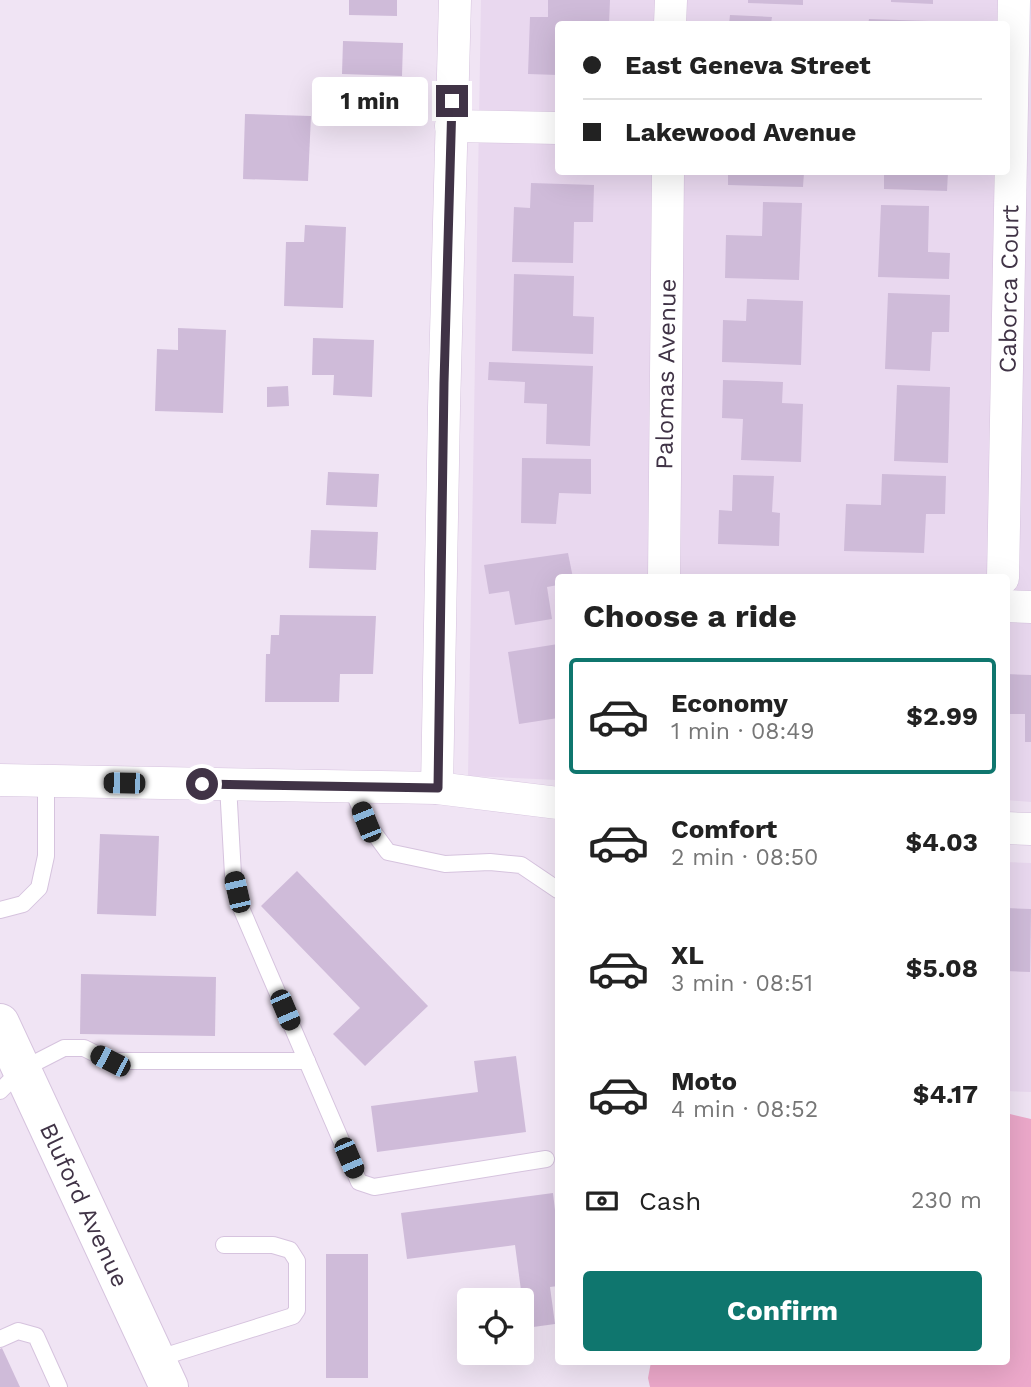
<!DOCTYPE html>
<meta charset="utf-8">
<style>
body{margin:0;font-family:"Work Sans",sans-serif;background:#f2f2f2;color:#222;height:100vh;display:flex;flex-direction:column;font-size:26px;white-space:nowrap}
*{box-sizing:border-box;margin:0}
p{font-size:23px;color:#767676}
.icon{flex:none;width:38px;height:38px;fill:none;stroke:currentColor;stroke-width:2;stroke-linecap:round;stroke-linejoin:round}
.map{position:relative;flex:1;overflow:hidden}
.details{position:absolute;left:555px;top:574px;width:455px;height:791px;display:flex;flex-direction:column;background:#fff;border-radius:7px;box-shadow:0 7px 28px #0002}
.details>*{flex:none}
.hud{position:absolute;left:555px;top:21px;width:455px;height:154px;border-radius:7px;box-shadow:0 7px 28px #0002;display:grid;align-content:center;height:154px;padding:0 28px;background:#fff}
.tools{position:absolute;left:457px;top:1288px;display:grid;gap:14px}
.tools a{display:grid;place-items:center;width:77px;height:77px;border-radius:7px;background:#fff;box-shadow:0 7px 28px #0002;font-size:35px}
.end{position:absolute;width:32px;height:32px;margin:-16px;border:9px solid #403346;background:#fff;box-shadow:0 0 0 4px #fff}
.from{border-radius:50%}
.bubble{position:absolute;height:49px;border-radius:7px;background:#fff;box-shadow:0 7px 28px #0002;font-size:23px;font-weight:700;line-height:49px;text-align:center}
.car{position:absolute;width:21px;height:42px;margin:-21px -10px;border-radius:9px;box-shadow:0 0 5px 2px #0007;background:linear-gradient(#222 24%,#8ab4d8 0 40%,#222 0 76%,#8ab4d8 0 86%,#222 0)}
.hud b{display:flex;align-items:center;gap:24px;height:66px;font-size:26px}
.hud b+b{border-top:2px solid #e0e0e0}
.hud i{width:18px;height:18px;background:#222}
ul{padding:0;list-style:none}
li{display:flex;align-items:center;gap:21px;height:116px;margin:0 14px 10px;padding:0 14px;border:4px solid transparent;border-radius:7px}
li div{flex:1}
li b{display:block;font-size:26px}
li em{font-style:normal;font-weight:700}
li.on{border-color:#0f766e}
li>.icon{width:63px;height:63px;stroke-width:1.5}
h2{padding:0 28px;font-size:32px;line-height:84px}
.pay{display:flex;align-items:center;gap:18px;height:77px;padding:0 28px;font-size:26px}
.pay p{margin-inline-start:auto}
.button{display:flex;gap:14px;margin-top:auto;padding:14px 28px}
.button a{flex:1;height:80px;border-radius:7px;background:#0f766e;color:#fff;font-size:28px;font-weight:700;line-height:80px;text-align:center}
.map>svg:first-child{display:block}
.residential{fill:#e9d8ef;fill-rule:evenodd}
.green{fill:#eca8ca}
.building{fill:#cfbbd9}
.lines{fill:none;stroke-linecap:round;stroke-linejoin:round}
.service-casing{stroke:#d6c3de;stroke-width:18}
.minor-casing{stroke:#d6c3de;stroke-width:33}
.tertiary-casing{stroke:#d6c3de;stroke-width:40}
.service{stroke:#fff;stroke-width:16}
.minor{stroke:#fff;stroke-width:32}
.tertiary{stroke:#fff;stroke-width:38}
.route{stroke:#403346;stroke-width:9}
.labels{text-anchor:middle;stroke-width:7;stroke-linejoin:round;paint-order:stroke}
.street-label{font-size:24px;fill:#403346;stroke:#fff}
</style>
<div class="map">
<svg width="1031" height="1387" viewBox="0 0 1031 1387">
<rect width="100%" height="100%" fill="#f0e4f4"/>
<g class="residential">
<path d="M481 0H1031V802L1006 800V578H558V780L468 776ZM558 24H1006V172H558Z"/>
<polygon points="1006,862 1031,863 1031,1092 1006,1091"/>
</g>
<polygon class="green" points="1006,1113 1031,1119 1031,1387 650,1387 648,1378 651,1362 1006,1362"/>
<g class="building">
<polygon points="349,0 397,0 397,16 349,15"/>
<polygon points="548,0 610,0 609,24 558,24 558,75 528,74 530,17 548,17"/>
<polygon points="748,0 803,0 803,5 748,3"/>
<polygon points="891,0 933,0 933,4 891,2"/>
<polygon points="730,15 772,17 771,24 729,24"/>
<polygon points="869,19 959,22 959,24 868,24"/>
<polygon points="343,41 403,43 402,76 342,74"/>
<polygon points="245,114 311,116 308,181 243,179"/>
<polygon points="728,172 804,172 803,187 728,185"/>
<polygon points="884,172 948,172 947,191 884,189"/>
<polygon points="531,183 594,185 593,222 574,222 573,263 512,262 514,207 530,208"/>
<polygon points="763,202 802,203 799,280 725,278 726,235 762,236"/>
<polygon points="881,205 929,206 928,252 950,253 949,279 878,277"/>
<polygon points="305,225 346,227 343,308 284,306 286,242 304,242"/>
<polygon points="514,274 574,276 573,316 594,317 593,354 512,351"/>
<polygon points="888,293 950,295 949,332 932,332 930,371 885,369"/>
<polygon points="747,299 803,301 801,365 722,362 723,320 746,321"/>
<polygon points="178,328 226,330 223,413 155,411 157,349 178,350"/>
<polygon points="313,338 374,340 372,397 333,395 334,375 312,375"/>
<polygon points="489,362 593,366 590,446 546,444 547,404 524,403 525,382 488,380"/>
<polygon points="723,380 783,382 782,403 803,404 801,462 741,460 743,419 722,418"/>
<polygon points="897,385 950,387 948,463 894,461"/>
<polygon points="288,386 289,406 267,407 267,387"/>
<polygon points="522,458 591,459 591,494 559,493 556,524 521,523"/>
<polygon points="328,472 379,474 377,507 326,505"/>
<polygon points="882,474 946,476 945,514 926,514 924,553 844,551 846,504 881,505"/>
<polygon points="733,475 774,476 772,512 780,513 779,546 718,544 719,510 732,511"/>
<polygon points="311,530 378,532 376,570 309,568"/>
<polygon points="568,553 573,578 558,578 558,585 547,587 552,619 515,625 509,591 489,594 484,565"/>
<polygon points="280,615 376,616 373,674 340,674 339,702 265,702 266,654 270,654 271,635 279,635"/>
<polygon points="558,644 558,718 519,724 508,652"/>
<polygon points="1006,674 1031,675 1031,742 1025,742 1025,714 1006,714"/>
<polygon points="100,834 159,836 156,916 97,914"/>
<polygon points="297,871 428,1006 365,1066 333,1034 360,1008 261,906"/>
<polygon points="1006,908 1031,909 1030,972 1006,971"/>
<polygon points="81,974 216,977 215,1036 80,1034"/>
<polygon points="516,1056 526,1132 377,1152 371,1106 478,1092 474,1061"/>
<polygon points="553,1193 558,1236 558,1286 550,1287 555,1324 526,1328 515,1245 407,1259 401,1213"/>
<rect x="326" y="1254" width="42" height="124"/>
<polygon points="2,1348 20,1387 0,1387 0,1349"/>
</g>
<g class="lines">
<g class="service-casing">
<g id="service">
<polyline points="228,785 233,875 241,908 359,1182 374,1187 546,1159"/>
<polyline points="352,788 366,822 388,852 445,864 490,862 521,865 558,890"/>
<polyline points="0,910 23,904 39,888 46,856 46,781"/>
<polyline points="0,1091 21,1070 64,1048 84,1048 110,1061 307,1061"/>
<polyline points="0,1339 18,1331 36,1336 59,1387"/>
<polyline points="156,1359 293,1316 297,1310 297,1261 290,1250 273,1245 224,1245"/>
</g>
</g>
<g class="minor-casing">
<g id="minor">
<polyline points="670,24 671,0"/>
<polyline points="451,126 558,128"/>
<polyline points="664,578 668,172"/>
<polyline points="1003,578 1014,0"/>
<polyline points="1006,606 1031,607"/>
<polyline points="0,780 437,788 558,803"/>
<polyline points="437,788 444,408 455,0"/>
<polyline points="1006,828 1031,829"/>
</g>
</g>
<g class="tertiary-casing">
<polyline id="tertiary" points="0,1023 169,1387"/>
</g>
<use href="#service" class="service"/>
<use href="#minor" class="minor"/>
<use href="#tertiary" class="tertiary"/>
</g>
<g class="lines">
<polyline class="route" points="202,784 438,788 444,383 452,101"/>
</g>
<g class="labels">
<g class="street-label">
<text transform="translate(1009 289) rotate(-89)" y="8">Caborca Court</text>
<text transform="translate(666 374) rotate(-89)" y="8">Palomas Avenue</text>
<text transform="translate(84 1205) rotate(65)" y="8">Bluford Avenue</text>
</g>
</g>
</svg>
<div class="tools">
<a><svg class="icon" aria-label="locate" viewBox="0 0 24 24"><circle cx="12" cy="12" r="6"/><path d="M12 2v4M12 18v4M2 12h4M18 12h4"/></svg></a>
</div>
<i class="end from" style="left:202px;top:784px"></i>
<i class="end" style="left:452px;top:101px"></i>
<div class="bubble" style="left:312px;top:77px;width:116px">1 min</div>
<i class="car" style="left:124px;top:783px;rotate:271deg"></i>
<i class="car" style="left:366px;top:822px;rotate:338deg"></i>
<i class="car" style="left:237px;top:892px;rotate:347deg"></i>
<i class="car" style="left:285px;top:1010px;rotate:157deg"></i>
<i class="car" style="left:110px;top:1061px;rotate:297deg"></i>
<i class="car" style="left:349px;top:1158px;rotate:157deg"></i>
<div class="hud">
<b><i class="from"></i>East Geneva Street</b>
<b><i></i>Lakewood Avenue</b>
</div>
<section class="details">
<h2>Choose a ride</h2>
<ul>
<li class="on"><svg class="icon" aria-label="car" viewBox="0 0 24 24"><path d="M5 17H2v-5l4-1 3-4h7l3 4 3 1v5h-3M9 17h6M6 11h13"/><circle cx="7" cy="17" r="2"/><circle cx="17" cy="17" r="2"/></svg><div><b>Economy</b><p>1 min · 08:49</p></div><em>$2.99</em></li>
<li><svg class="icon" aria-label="car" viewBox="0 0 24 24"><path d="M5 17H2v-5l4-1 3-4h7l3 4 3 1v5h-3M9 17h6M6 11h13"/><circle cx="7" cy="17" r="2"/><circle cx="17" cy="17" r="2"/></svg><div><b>Comfort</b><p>2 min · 08:50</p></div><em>$4.03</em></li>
<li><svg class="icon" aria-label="car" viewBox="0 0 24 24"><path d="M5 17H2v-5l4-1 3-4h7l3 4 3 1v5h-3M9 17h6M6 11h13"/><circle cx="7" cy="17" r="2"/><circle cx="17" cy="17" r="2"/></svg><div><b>XL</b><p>3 min · 08:51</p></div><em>$5.08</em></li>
<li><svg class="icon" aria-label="car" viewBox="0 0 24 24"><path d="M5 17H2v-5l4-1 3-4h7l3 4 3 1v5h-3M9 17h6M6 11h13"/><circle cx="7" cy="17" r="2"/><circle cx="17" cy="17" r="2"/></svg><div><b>Moto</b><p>4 min · 08:52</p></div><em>$4.17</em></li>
</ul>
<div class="pay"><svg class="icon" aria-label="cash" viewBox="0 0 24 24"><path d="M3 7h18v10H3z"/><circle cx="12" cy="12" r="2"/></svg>Cash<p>230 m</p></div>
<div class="button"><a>Confirm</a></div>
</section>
</div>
